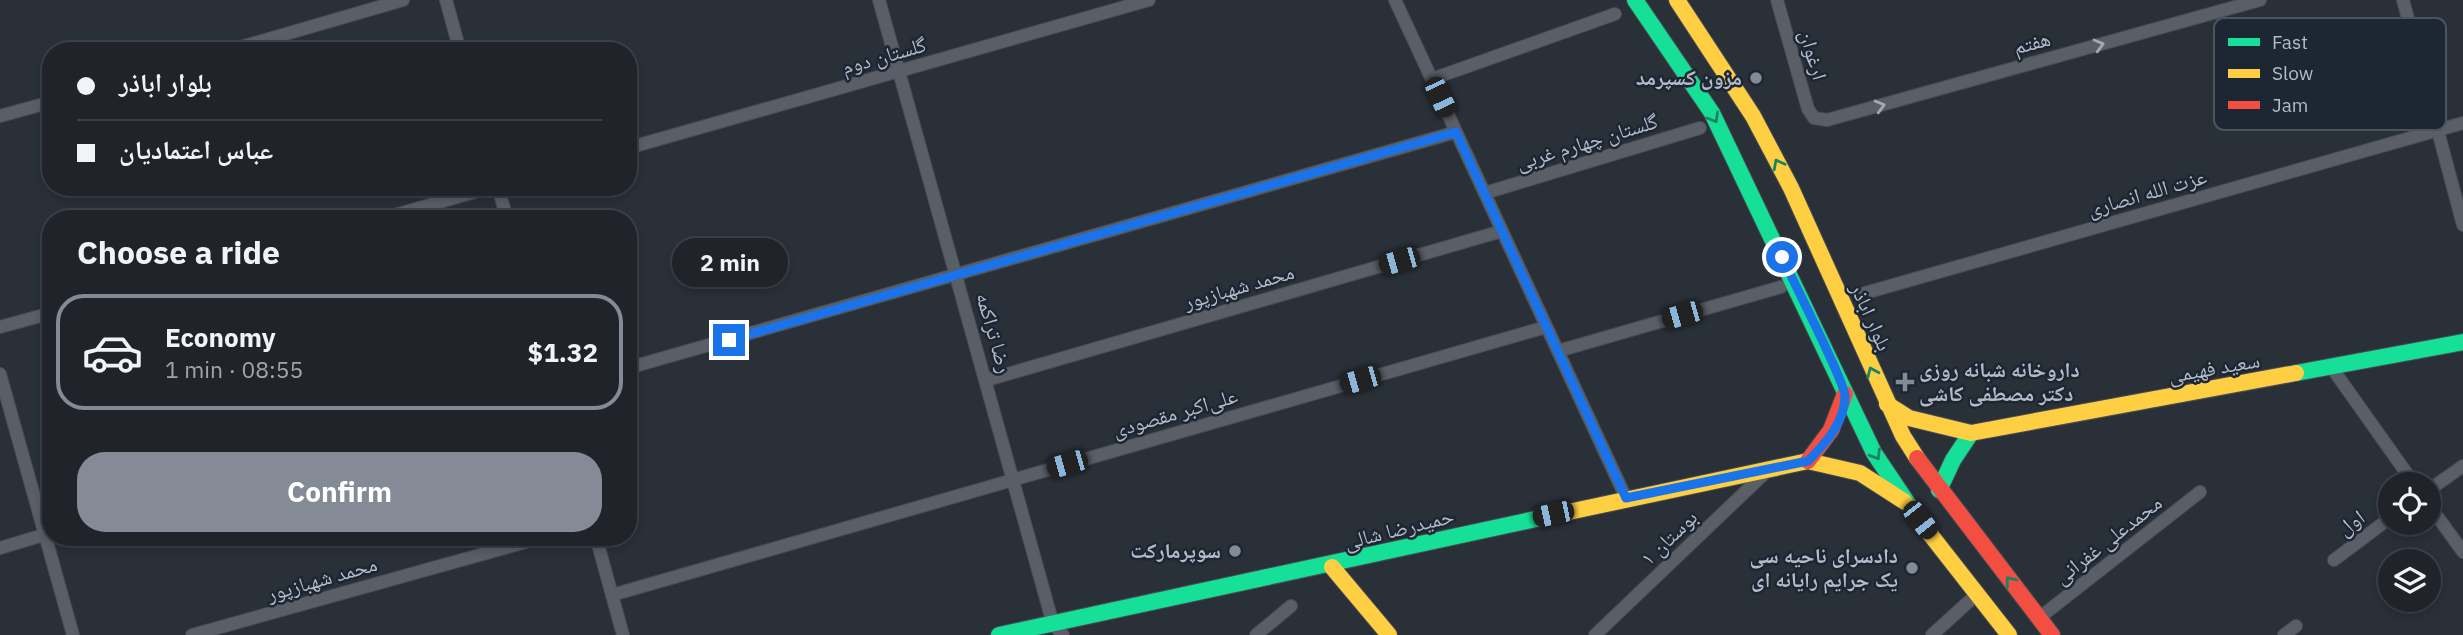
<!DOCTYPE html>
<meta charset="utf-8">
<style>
body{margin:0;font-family:"IBM Plex Sans","Noto Naskh Arabic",sans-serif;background:#282c32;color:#f1f3f6;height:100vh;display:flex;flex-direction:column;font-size:26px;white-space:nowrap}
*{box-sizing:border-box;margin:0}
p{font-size:23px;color:#a2a4a8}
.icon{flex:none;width:38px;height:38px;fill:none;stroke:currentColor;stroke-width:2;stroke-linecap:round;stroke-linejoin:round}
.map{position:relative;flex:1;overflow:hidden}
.panel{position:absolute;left:42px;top:210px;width:595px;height:336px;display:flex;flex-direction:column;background:#20242a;border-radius:28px;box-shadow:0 4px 10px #0003,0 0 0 2px #3d4147}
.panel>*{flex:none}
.guide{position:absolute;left:42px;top:42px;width:595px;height:154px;border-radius:28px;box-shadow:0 4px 10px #0003,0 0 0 2px #3d4147;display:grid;align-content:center;height:154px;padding:0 35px;background:#20242a}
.fabs{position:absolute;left:2378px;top:472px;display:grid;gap:14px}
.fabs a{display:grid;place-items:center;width:63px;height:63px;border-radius:50%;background:#20242a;box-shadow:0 4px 10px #0003,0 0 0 2px #3d4147;font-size:35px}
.end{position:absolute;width:32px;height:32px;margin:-16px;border:9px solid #1a73e8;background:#fff;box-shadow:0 0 0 4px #fff}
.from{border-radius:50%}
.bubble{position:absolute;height:49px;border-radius:24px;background:#20242a;box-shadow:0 4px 10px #0003,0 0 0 2px #3d4147;font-size:23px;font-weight:700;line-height:49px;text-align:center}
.car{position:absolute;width:21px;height:42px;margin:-21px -10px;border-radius:9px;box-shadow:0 0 5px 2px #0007;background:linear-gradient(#222 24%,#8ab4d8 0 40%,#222 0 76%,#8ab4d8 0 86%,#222 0)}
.guide b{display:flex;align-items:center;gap:24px;height:66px;font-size:26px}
.guide b+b{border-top:2px solid #3d4147}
.guide i{width:18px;height:18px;background:#f1f3f6}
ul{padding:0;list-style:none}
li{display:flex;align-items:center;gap:21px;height:116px;margin:0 14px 10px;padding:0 21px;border:4px solid transparent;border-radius:28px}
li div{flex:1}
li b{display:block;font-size:26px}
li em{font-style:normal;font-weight:700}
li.active{border-color:#848b96}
li>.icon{width:63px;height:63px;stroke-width:1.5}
h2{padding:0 35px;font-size:32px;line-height:84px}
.primary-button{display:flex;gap:14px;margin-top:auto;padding:14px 35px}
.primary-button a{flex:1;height:80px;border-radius:28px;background:#848b96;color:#fff;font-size:28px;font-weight:700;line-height:80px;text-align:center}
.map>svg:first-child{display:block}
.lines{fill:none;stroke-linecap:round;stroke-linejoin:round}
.street-casing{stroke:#484c53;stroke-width:14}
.fast-casing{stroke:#484c53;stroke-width:18}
.slow-casing{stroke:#484c53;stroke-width:18}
.jam-casing{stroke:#484c53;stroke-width:18}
.street{stroke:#5a5e66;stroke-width:12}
.fast{stroke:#16e098;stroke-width:16}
.slow{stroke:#ffcf43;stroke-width:16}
.jam{stroke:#f24e42;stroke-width:16}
.oneway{stroke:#a2a9b5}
.oneway2{stroke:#1a8366}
.route{stroke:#1a73e8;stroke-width:9}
.poi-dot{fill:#848b96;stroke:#1d2633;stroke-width:2.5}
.labels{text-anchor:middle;stroke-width:5;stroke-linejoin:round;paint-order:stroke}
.street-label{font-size:21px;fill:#b4bcc9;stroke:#1d2633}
.poi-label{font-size:21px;font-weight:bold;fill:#b4bcc9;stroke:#1d2633;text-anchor:end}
.key{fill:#1d2633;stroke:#4a5360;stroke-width:2}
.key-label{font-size:19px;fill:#b4bcc9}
</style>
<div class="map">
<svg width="2463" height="635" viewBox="0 0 2463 635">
<rect width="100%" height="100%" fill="#2a3038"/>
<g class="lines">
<g class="street-casing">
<g id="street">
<polyline points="446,0 460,51"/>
<polyline points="879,0 1053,624 1063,635"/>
<polyline points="1395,0 1626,498"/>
<polyline points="1777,0 1808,109 1814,118 1827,120 2260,0"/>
<polyline points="2403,0 2463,225"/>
<polyline points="227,51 403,0"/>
<polyline points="1432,79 1615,14"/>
<polyline points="0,116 51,102"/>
<polyline points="628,148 1149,0"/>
<polyline points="498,187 507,219"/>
<polyline points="1485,193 1700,128"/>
<polyline points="381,219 492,187"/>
<polyline points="1865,293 2463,123"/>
<polyline points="0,327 51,313"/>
<polyline points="1558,351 1781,287"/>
<polyline points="628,368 1456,132"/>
<polyline points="2332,368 2415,485"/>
<polyline points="0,374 73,635"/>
<polyline points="987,380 1502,231"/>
<polyline points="2429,490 2463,466"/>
<polyline points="2429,505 2463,552"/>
<polyline points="596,537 623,635"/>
<polyline points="0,548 50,533"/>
<polyline points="2334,560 2390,518"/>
<polyline points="612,595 1546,327"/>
<polyline points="2039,618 2200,492"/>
<polyline points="192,635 544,537"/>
<polyline points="1256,635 1291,606"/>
<polyline points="1595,635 1767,471"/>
<polyline points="1932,635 1977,594"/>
<polyline points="2284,635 2296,626"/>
</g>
</g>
<g class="fast-casing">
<g id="fast">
<polyline points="1635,0 1712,113 1874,453 1919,520"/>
<polyline points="2296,373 2463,342"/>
<polyline points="1939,490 1953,460 1971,433"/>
<polyline points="999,635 1545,517"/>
</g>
</g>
<g class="slow-casing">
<g id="slow">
<polyline points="1677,0 1753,116 1791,188 1903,436 1917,458"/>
<polyline points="1887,404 1909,418 1971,433 2296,373"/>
<polyline points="1545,517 1808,461 1860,473 1905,502"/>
<polyline points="1919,520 2009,635"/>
<polyline points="1332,567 1389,635"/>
</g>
</g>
<g class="jam-casing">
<g id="jam">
<polyline points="1917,458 2052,635"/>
<polyline points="1808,461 1831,430 1845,394"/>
</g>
</g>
<use href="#street" class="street"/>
<use href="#fast" class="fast"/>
<use href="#slow" class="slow"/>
<use href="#jam" class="jam"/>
</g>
<defs><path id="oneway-chevron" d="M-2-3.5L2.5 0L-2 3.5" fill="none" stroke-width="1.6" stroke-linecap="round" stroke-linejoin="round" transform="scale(1.75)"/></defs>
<g class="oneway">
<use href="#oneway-chevron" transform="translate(2099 45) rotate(-15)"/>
<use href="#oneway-chevron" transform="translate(1880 106) rotate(-15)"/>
</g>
<g class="oneway2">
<use href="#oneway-chevron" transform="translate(1714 118) rotate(60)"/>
<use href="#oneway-chevron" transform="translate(1778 164) rotate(-117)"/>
<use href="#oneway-chevron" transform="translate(1872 372) rotate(-114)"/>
<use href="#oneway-chevron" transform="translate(1876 455) rotate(59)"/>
<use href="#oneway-chevron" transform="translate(2010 581) rotate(-128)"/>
</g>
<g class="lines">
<path class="route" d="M729 340 1456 132 1626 498 1808 461C1825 444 1845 422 1845 396 1845 382 1791 277 1782 257"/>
</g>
<g class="poi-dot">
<circle cx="1756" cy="78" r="7"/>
<path d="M1901.5 371.5h7v7h7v7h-7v7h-7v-7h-7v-7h7z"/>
<circle cx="1235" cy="551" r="7"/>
<circle cx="1912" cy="568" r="7"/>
</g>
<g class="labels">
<g class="street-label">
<text transform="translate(2032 43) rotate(-15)" y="7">هفتم</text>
<text transform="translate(1813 55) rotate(74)" y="7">ارغوان</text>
<text transform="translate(884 56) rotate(-16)" y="7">گلستان دوم</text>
<text transform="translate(1587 142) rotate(-17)" y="7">گلستان چهارم غربی</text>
<text transform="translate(2147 193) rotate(-16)" y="7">عزت الله انصاری</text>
<text transform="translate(1239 287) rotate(-16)" y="7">محمد شهبازپور</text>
<text transform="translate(1871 317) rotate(66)" y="7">بلوار اباذر</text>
<text transform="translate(994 333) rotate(74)" y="7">رضا تراکمه</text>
<text transform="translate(2214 368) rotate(-10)" y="7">سعید فهیمی</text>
<text transform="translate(1175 413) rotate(-16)" y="7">علی‌اکبر مقصودی</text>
<text transform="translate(2351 523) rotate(-36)" y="7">اول</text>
<text transform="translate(1399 529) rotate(-14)" y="7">حمیدرضا شالی</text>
<text transform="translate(1669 538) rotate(-44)" y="7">بوستان ۱</text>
<text transform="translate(2108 540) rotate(-38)" y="7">محمدعلی غفرانی</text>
<text transform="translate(322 579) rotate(-16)" y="7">محمد شهبازپور</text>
</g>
<g class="poi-label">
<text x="1742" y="85">مزون کسپرمد</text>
<text x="1919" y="377" text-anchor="start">داروخانه شبانه روزی<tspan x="1919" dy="24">دکتر مصطفی کاشی</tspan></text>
<text x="1221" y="558">سوپرمارکت</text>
<text x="1898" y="563">دادسرای ناحیه سی<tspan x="1898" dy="24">یک جرایم رایانه ای</tspan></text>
</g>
</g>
<rect x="2214" y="18" width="232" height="112" rx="10" class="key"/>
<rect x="2228" y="38" width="32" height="8" fill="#16e098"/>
<rect x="2228" y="69" width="32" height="9" fill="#ffcf43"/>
<rect x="2228" y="101" width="32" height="8" fill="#f24e42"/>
<g class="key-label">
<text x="2272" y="49">Fast</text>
<text x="2272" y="80">Slow</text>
<text x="2272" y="112">Jam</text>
</g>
</svg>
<div class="fabs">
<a><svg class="icon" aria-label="locate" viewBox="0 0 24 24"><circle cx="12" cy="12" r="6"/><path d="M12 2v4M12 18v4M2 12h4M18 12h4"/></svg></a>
<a><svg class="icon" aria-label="layers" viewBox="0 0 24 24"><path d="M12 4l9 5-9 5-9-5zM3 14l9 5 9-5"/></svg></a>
</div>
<i class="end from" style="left:1782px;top:257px"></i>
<i class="end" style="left:729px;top:340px"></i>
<div class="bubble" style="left:672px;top:238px;width:116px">2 min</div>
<i class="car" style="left:1440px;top:97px;rotate:155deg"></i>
<i class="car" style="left:1399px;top:261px;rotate:254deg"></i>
<i class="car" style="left:1682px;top:315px;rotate:254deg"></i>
<i class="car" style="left:1360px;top:380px;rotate:254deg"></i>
<i class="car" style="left:1067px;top:464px;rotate:254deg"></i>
<i class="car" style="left:1553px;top:514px;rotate:258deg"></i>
<i class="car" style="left:1920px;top:520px;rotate:142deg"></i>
<div class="guide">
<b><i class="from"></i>بلوار اباذر</b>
<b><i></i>عباس اعتمادیان</b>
</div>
<section class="panel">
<h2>Choose a ride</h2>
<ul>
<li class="active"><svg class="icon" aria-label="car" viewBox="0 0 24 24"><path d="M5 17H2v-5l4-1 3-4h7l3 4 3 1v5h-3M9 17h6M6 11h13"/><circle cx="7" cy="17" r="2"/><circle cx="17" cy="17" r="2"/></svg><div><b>Economy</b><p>1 min · 08:55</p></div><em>$1.32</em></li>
</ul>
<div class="primary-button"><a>Confirm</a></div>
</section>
</div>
